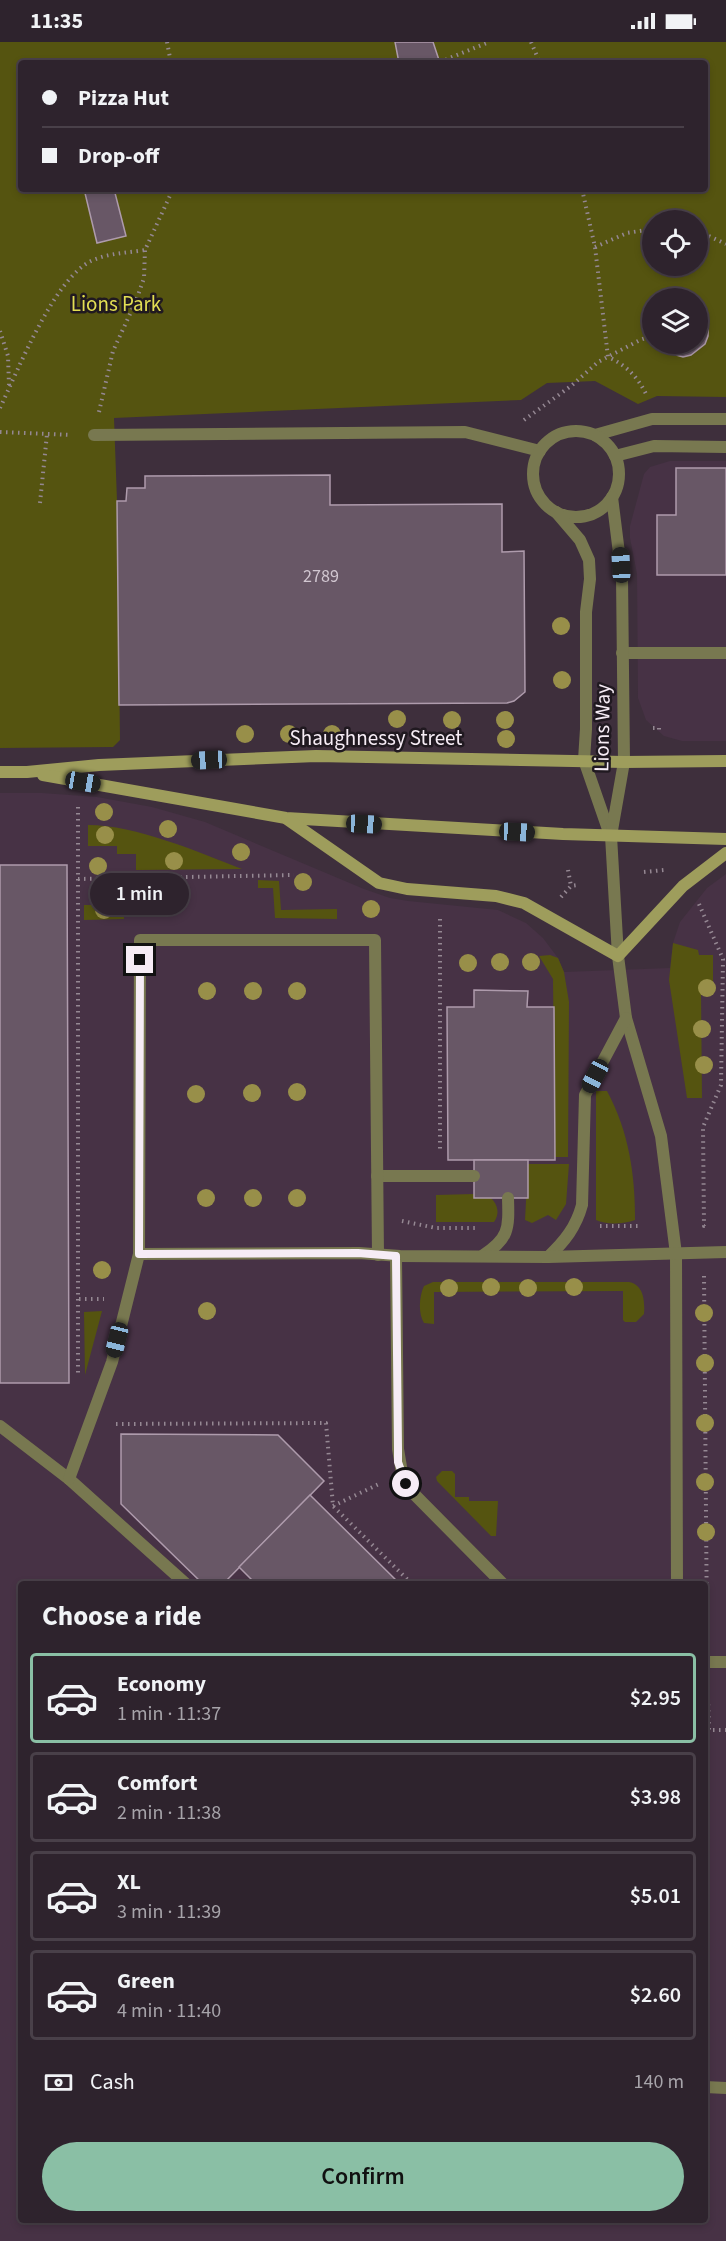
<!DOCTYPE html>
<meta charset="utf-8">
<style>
body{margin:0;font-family:"Source Sans 3",sans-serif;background:#362b35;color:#f1f3f6;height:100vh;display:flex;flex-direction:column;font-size:22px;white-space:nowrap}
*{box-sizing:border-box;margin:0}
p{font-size:20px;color:#a7a4aa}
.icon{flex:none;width:33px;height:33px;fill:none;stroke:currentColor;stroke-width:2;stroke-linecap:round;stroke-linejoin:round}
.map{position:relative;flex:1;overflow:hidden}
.sheet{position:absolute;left:18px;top:1539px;width:690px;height:642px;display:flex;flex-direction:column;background:#2e232d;border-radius:6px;box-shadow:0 3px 9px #0003,0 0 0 2px #494049}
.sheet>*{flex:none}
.hud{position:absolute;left:18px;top:18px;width:690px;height:132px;border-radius:6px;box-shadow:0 3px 9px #0003,0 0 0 2px #494049;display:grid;align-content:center;height:132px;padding:0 24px;background:#2e232d}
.buttons{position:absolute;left:642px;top:168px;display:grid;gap:12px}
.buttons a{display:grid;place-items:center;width:66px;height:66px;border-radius:50%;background:#2e232d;box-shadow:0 3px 9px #0003,0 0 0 2px #494049;font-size:30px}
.end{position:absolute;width:27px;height:27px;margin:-14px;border:8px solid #f6ecf5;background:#111;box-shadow:0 0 0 3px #111}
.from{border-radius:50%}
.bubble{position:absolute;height:42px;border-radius:21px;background:#2e232d;box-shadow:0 3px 9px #0003,0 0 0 2px #494049;font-size:20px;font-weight:600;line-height:42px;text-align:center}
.car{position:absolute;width:18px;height:36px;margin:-18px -9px;border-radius:8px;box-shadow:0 0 4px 2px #0007;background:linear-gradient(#222 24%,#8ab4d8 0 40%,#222 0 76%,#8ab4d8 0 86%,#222 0)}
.hud b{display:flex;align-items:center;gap:21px;height:57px;font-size:22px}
.hud b+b{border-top:2px solid #494049}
.hud i{width:15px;height:15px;background:#f1f3f6}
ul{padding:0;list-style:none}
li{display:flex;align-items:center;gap:18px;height:90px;margin:0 12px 9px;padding:0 12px;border:3px solid #494049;border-radius:6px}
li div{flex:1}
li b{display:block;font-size:22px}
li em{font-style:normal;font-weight:600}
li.selected{border-color:#8abfa5}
li>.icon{width:54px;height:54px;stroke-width:1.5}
h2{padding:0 24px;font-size:27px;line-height:72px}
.pay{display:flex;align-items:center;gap:15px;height:66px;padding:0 24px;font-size:22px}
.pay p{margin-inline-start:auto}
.cta{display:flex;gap:12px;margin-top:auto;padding:12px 24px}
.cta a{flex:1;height:69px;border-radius:36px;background:#8abfa5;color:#111;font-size:24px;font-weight:600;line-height:69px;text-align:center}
.status{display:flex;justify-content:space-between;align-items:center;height:42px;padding:0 30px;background:#2e232d;direction:ltr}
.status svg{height:16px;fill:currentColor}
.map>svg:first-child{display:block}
.built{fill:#473245;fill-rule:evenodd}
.green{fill:#555410;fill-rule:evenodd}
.building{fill:#685766;stroke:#ae9bac;stroke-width:1.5}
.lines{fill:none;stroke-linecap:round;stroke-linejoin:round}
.path{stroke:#958893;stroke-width:4;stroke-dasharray:1.5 4.5;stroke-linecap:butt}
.service{stroke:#787850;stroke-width:12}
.minor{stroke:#787850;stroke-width:12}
.secondary{stroke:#9e9d5c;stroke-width:12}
.tree{fill:#988f49}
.route{stroke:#f6ecf5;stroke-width:8}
.labels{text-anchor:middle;stroke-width:5;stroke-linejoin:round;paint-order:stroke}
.number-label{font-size:18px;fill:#d2c7d1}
.park-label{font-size:21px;fill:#e2de53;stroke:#201920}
.street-label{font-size:21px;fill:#f6ecf5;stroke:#201920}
</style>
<div class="status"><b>11:35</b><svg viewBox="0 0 49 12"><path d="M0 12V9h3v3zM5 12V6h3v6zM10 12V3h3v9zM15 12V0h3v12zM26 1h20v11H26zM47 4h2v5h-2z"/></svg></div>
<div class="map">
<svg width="726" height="2199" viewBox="0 0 726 2199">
<rect width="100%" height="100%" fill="#3e2f3c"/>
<g class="built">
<polygon points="670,419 726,419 726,699 682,699 664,694 646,678 638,656 637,532 630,496 630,484 644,432 650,425"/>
<path d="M0 751H42L97 755 152 765 205 780 364 847 390 856 408 859 498 868 526 881 543 896 558 916 564 930 670 926 673 901 680 880 707 846 726 832V2199H0ZM21 1542H705V2178H21Z"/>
</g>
<g class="green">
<path d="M0 0H726V355L657 354 638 362 595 339 547 341 521 358 114 376 117 459 120 698 113 705 0 706ZM21 21H705V147H21ZM652 178H698V224H652ZM652 256H698V302H652Z"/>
<path d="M88 783C136 783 198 810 242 827L136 828V812H117V804H88Z"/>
<polygon points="258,838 279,839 281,868 337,867 337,877 275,876 273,846 258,846"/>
<polygon points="101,847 123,847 124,877 84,878 84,863 102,863"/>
<polygon points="673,901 698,908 699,913 713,913 713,949 701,949 702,1056 687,1056 669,938"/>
<polygon points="550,913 558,916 564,930 569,960 568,1115 555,1115 553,937 539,914"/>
<path d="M596 1049H607C629 1090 635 1132 635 1178 624 1182 606 1183 596 1178Z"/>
<polygon points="528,1122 569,1122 566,1162 556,1178 548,1173 532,1181 525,1178"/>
<path d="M474 1152 475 1156H491C498 1163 500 1172 494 1180H436V1153Z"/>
<path d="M433 1240H629C644 1243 645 1259 644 1272L636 1280H625L623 1278V1249L434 1250V1282L424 1281C418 1272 419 1254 424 1244Z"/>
<polygon points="102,1269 85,1333 84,1270"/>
<polygon points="442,1429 452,1429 455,1432 455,1455 469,1455 469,1459 498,1459 496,1494 491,1494 437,1439 436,1435"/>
</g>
<g class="building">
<polygon points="395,0 433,0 440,21 399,21"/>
<polygon points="84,147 114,147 126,194 97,201"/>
<polygon points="698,267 706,277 708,285 708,294 705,302 691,313 683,315 666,310 659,302 698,302"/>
<polygon points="676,426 726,426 726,533 657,533 657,473 676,473"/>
<polygon points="330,433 330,463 502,462 502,510 524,509 525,650 514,659 507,661 119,663 117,459 126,459 127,446 145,446 145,434"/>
<polygon points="0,823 67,823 69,1341 0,1341"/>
<polygon points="474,948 528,949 527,965 554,965 555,1118 448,1118 447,965 474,965"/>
<rect x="474" y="1118" width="54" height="38"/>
<polygon points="121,1392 278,1393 324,1439 223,1542 203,1542 121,1462"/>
<polygon points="310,1453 400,1542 256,1542 239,1525"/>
</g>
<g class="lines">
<g class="path">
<polyline points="167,0 171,21"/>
<polyline points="531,0 540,21"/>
<polyline points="440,20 489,0"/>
<path d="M582 147 595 205 608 315C626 323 638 335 647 354"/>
<polyline points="698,189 726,202"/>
<polyline points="595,205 627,191 652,187"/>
<polyline points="0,289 8,314 9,343"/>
<path d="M0 366C18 328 54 237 91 219 108 211 126 211 145 208L173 147"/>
<polyline points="99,370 113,309 136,259 144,236 145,208"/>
<polyline points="524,378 571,344 598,320 640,298 652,294"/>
<polyline points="0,390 71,393"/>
<polyline points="40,461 47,392"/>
<polyline points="653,686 659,686 659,690"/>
<polyline points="78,765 78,1334"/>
<polyline points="568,828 571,844"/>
<polyline points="644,830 664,828"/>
<polyline points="78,837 294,833"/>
<polyline points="561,855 571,844 578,843"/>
<polyline points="699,862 723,917 721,1043 703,1085 704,1184 707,1184"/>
<polyline points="440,877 440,1111"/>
<polyline points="402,1179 436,1186 478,1186"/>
<polyline points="600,1184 638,1184"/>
<polyline points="704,1234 707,1590"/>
<polyline points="79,1257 104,1257"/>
<polyline points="116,1382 326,1381 333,1464 412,1542"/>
<polyline points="333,1464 379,1442"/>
<polyline points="708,1656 709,1688 726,1688"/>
</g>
<g class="service">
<polyline points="94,393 465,390 540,409"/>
<polyline points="595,393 652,377 726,377"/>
<polyline points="615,414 654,404 726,405"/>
<polyline points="622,611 726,611"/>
<polyline points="611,794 618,914 626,976 661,1094 676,1212 677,1542"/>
<polyline points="377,1134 474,1134"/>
<polyline points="139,1212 140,898 375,898 378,1213"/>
<polyline points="396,1214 398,1407 402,1431 413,1451 503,1542"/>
<path d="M482 1214C509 1197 509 1187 508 1156"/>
<path d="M548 1215C565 1199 576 1185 582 1163L585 1053 626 976"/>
<polyline points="0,1384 69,1437 186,1542"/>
<polyline points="69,1437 112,1320 139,1212 359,1211 400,1214 548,1215 726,1210"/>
<polyline points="705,1620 726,1620"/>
<polyline points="705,2045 726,2046"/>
</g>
<g class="minor">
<circle cx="576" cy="432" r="43"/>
<polyline points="556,470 580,498 589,518 590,537 586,570 586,687 584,718 610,793"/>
<polyline points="611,794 624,720 622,535 612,455"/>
</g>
<g class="secondary">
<polyline points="0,730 27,730 99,723 316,714 624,720 726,719"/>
<polyline points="43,733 286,776 563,792 726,797"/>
<polyline points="287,777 379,841 407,847 496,854 524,861 618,914 683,844 726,811"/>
</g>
</g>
<g class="tree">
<circle cx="561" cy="584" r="9"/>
<circle cx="562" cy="638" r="9"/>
<circle cx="397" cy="677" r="9"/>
<circle cx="452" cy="678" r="9"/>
<circle cx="505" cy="678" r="9"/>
<circle cx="245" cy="692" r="9"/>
<circle cx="289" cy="692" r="9"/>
<circle cx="332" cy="692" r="9"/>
<circle cx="506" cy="697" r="9"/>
<circle cx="104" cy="770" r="9"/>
<circle cx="168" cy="787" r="9"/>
<circle cx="105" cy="793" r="9"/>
<circle cx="241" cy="810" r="9"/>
<circle cx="174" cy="819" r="9"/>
<circle cx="98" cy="824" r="9"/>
<circle cx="303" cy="840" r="9"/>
<circle cx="371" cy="867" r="9"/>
<circle cx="104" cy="868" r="9"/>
<circle cx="500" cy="920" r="9"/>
<circle cx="531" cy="920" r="9"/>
<circle cx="468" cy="921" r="9"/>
<circle cx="707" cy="946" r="9"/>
<circle cx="207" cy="949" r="9"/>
<circle cx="253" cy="949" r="9"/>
<circle cx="297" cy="949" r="9"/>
<circle cx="702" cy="987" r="9"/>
<circle cx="704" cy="1023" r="9"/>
<circle cx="297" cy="1050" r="9"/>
<circle cx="252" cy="1051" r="9"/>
<circle cx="196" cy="1052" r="9"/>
<circle cx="206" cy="1156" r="9"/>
<circle cx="253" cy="1156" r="9"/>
<circle cx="297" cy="1156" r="9"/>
<circle cx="102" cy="1228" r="9"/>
<circle cx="491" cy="1245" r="9"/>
<circle cx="574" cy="1245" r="9"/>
<circle cx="449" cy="1246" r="9"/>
<circle cx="528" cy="1246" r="9"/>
<circle cx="207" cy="1269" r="9"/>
<circle cx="704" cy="1271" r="9"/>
<circle cx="705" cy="1321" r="9"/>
<circle cx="705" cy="1381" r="9"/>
<circle cx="705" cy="1440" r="9"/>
<circle cx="706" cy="1490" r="9"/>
</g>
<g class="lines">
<polyline class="route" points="140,918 139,1212 358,1211 396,1214 398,1407 398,1420 406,1442"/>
</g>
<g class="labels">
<g class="number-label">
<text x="321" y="540">2789</text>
</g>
<g class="park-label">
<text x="116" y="269">Lions Park</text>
</g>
<g class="street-label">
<text transform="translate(602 686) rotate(-89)" y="7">Lions Way</text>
<text x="376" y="703">Shaughnessy Street</text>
</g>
</g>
</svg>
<div class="buttons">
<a><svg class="icon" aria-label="locate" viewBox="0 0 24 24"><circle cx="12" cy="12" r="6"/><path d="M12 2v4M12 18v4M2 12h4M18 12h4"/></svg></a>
<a><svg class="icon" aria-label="layers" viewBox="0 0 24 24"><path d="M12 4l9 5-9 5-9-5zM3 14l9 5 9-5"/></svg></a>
</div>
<i class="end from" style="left:406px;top:1442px"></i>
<i class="end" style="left:140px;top:918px"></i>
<div class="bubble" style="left:90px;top:831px;width:99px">1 min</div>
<i class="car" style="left:621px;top:523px;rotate:357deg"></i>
<i class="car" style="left:209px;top:718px;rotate:267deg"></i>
<i class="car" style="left:83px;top:740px;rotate:100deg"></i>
<i class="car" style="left:364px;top:782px;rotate:93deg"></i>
<i class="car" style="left:517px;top:790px;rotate:93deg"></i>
<i class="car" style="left:595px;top:1034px;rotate:208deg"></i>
<i class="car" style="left:117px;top:1298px;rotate:194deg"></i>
<div class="hud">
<b><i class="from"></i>Pizza Hut</b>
<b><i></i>Drop-off</b>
</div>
<section class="sheet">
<h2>Choose a ride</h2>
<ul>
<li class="selected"><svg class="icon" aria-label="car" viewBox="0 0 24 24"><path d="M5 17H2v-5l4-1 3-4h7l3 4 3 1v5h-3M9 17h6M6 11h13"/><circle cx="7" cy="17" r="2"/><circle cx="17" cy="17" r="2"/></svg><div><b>Economy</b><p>1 min · 11:37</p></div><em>$2.95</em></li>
<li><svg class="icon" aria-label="car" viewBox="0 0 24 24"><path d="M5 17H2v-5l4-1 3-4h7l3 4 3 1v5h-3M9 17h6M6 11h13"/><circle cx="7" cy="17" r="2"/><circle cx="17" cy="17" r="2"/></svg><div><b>Comfort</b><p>2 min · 11:38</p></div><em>$3.98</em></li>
<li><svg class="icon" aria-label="car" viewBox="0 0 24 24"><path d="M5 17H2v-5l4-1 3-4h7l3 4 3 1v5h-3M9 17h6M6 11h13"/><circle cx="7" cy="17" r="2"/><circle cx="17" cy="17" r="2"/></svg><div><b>XL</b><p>3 min · 11:39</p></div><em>$5.01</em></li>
<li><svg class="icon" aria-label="car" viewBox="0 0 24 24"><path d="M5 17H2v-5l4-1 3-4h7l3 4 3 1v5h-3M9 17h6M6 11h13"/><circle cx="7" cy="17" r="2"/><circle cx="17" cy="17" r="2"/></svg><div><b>Green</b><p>4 min · 11:40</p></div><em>$2.60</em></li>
</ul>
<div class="pay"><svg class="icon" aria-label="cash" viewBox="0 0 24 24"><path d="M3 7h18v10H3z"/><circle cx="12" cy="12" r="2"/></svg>Cash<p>140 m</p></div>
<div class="cta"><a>Confirm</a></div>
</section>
</div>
